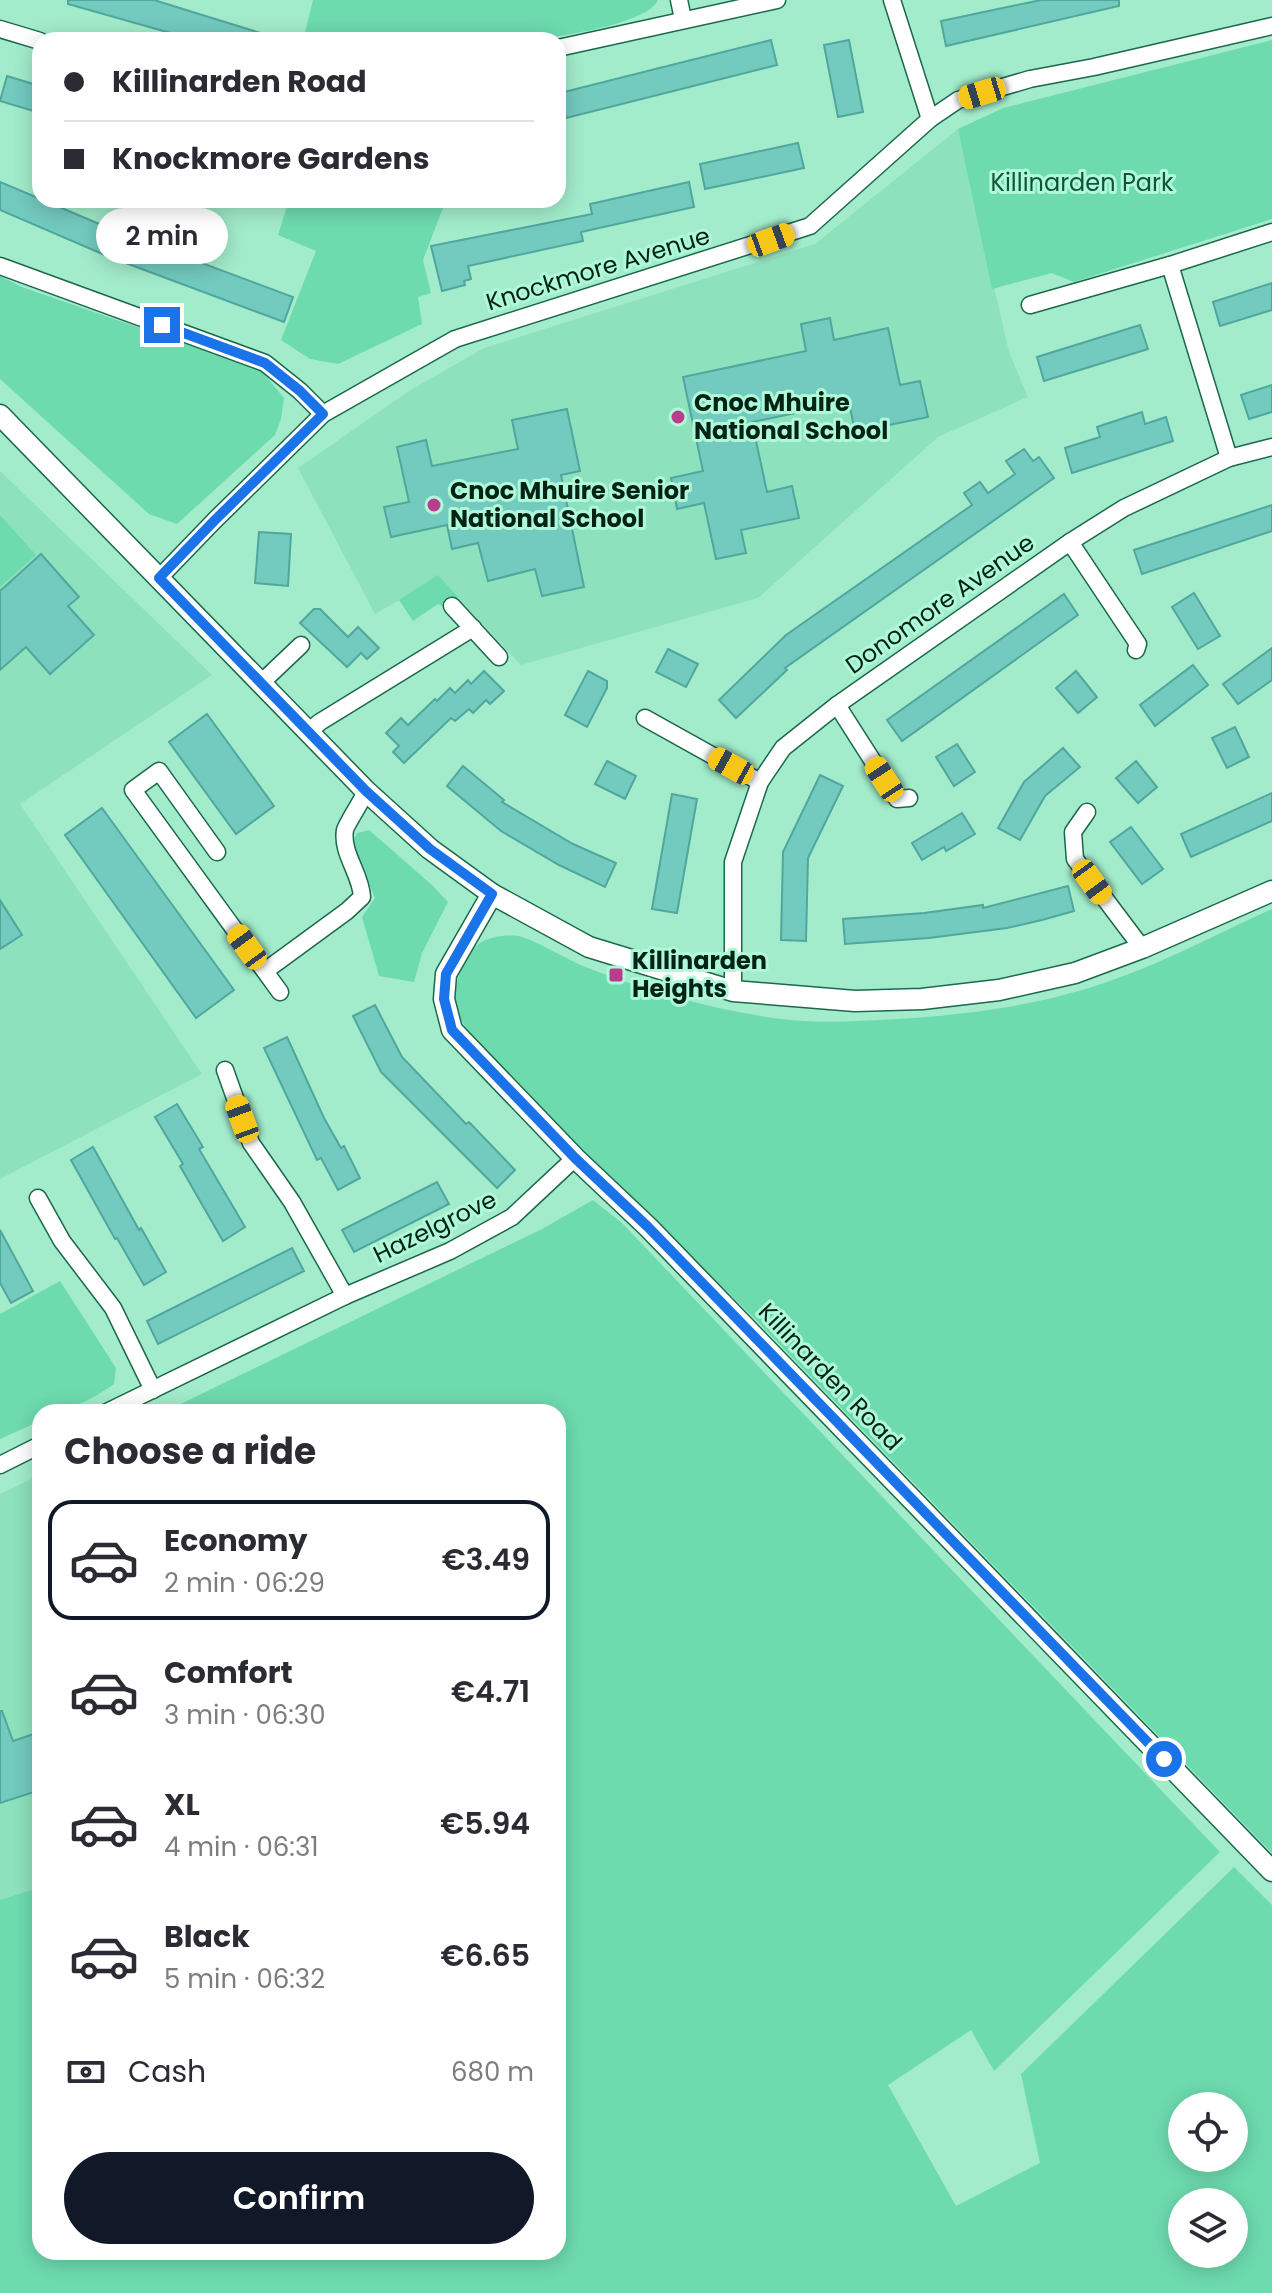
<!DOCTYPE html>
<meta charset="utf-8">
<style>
body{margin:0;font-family:Poppins,sans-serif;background:#f7f7f7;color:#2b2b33;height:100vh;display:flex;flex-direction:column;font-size:30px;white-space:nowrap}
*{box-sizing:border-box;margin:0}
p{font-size:26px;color:#7c7c81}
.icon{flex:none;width:44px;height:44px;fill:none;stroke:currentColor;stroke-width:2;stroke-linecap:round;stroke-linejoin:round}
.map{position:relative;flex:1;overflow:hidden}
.drawer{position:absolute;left:32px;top:1404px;width:534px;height:856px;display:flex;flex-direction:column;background:#fff;border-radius:24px;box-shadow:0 4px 20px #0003}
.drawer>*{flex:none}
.guide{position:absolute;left:32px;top:32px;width:534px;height:176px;border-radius:24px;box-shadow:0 4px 20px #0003;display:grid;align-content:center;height:176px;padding:0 32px;background:#fff}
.tools{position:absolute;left:1168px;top:2092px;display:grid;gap:16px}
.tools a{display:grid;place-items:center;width:80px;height:80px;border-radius:50%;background:#fff;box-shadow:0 4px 20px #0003;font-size:40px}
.end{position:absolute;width:36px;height:36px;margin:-18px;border:10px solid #1a73e8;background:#fff;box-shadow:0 0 0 4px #fff}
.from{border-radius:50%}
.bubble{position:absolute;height:56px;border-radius:28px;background:#fff;box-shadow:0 4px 20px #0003;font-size:26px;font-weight:600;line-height:56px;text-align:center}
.car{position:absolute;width:24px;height:48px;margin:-24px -12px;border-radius:10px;box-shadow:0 0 6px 2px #0007;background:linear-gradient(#f5c518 24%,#345 0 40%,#f5c518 0 76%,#345 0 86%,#f5c518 0)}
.guide b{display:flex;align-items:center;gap:28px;height:76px;font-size:30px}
.guide b+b{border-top:2px solid #e1e1e2}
.guide i{width:20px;height:20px;background:#2b2b33}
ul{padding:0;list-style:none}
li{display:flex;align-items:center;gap:24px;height:120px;margin:0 16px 12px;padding:0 16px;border:4px solid transparent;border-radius:24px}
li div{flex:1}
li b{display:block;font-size:30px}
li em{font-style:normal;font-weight:600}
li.active{border-color:#111827}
li>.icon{width:72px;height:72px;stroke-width:1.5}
h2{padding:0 32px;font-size:36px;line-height:96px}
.pay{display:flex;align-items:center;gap:20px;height:88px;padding:0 32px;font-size:30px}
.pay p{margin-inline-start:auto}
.button{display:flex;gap:16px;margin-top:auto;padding:16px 32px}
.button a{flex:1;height:92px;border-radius:48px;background:#111827;color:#fff;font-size:32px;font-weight:600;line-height:92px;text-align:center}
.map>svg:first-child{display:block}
.built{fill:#8ee1bd}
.green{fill:#6edbaf;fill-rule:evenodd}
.building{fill:#73cabf;stroke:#50a79d;stroke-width:2}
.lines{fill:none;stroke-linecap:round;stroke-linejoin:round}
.minor-casing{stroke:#1b684d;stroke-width:19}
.tertiary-casing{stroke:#1b684d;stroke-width:23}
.minor{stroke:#fff;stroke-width:16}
.tertiary{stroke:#fff;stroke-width:20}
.route{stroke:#1a73e8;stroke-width:10}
.poi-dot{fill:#b93d8c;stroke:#aff9d8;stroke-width:3}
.labels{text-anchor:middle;stroke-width:6;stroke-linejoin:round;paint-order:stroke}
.park-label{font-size:24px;fill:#10543d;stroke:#aff9d8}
.street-label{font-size:24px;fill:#042317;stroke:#aff9d8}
.poi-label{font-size:24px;font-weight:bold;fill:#042317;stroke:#aff9d8;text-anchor:start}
</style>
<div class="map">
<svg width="1272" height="2293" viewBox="0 0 1272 2293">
<rect width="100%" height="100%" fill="#a2eccb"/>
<g class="built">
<polygon points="958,129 1009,352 1028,397 938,437 758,598 521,665 439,578 375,614 298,468 409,391 484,348 815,244"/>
<polygon points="0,471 212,675 20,804 202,1074 0,1179"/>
<polygon points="40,1475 40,1887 0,1900 0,1494"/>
</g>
<g class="green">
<path d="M313 0H658C648 25 545 40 518 40L516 33 487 40H303Z"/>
<polygon points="1272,40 1272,219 1074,282 1052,273 992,289 958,129 1003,108"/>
<polygon points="289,200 446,200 423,260 431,293 418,297 422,324 338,364 310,359 281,340 316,251 278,235"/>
<polygon points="0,276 22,287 261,370 284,398 281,419 275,435 177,524 149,514 0,379"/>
<polygon points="0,515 36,555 0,587"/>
<polygon points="438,575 458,597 443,606 438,604 413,621 399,600"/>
<polygon points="369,830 432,885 448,902 422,953 414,982 379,976 362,917 375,898 354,848 354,839 357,833"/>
<path d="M1272 909V1853L754 1318 484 1053C459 1020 443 1001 466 961 471 953 476 943 486 940 496 936 512 934 522 937 545 945 565 959 588 968 650 992 715 1010 781 1019 820 1024 858 1021 897 1019 960 1015 1021 1008 1082 990 1148 971 1210 937 1272 909Z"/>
<path d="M593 1200 622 1223 1220 1852 994 2071 971 2030 888 2085 956 2206 1040 2163 1021 2074 1234 1867 1272 1905V2293H0V1900L40 1887V2252H558V1412H164L542 1229ZM1182 2106H1234V2158H1182ZM1182 2202H1234V2254H1182Z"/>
<path d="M60 1281 116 1368 114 1384C92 1400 67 1412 40 1412V1421L0 1439V1314Z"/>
</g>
<g class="building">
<polygon points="68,0 154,0 270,36 270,40 195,40 68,4"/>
<polygon points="1041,0 1119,0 1119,6 946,46 941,21"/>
<polygon points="771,40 777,65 566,118 560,93"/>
<polygon points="849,40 863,112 838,117 824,45"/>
<polygon points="7,76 40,86 40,113 0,101"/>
<polygon points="798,143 804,168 705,189 700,164"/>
<polygon points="0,182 116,231 293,297 284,322 107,256 0,210"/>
<polygon points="689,182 694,207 581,232 583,241 468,266 471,279 464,281 465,285 442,291 431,246 592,214 590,204"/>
<polygon points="1272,283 1272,310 1220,326 1213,302"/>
<polygon points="830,318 834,340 888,328 900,385 920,381 928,417 855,432 849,402 752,422 767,492 792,486 799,518 741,530 746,553 716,559 704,503 677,509 671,478 703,471 683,377 806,351 801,324"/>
<polygon points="1140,325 1148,349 1044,381 1037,357"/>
<polygon points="1272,385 1272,412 1249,419 1241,395"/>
<polygon points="567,409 580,471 561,475 584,587 542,596 535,569 488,581 478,543 452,549 447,525 391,537 384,507 409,502 397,447 426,440 432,466 518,449 512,420"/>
<polygon points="1142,412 1145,424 1166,417 1173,441 1072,473 1065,448 1100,437 1097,427"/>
<polygon points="1024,449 1033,461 1039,457 1054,478 785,668 787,670 736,718 719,700 786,635 972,505 964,493 980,482 988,493 1015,474 1006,461"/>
<polygon points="1272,505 1272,531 1142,574 1134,550"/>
<polygon points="259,532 291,534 288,586 255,583"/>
<polygon points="41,554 79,597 68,606 94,635 50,674 26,647 0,670 0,591"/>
<polygon points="1194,593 1220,636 1198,649 1172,607"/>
<polygon points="1064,594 1078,615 902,741 887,720"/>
<polygon points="314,609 320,609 348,637 358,627 379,648 367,659 361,653 347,667 300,623"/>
<polygon points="1272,648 1272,680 1238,704 1223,684"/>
<polygon points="668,649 698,664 686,687 656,672"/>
<polygon points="1193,665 1208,685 1155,726 1140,705"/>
<polygon points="484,671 504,691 490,704 486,700 473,713 469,709 455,721 451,718 404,763 393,752 399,746 386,733 401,718 408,725 435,699 437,701 450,688 455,693 468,680 471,684"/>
<polygon points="588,671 607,681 607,688 587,727 565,715"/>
<polygon points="1076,671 1097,697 1078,713 1056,688"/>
<polygon points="207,714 274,806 236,834 169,742"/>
<polygon points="1235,727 1249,757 1227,768 1212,738"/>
<polygon points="957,744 975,772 954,786 936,757"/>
<polygon points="1063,748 1080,767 1045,796 1020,840 998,828 1024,782"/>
<polygon points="607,761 636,776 625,799 595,784"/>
<polygon points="1136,761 1157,787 1138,803 1116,778"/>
<polygon points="463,766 504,800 502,802 573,844 616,863 605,887 559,865 501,831 447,786"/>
<polygon points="820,775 843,786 808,858 806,941 781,940 783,852"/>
<polygon points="1272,793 1272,821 1191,857 1181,834"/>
<polygon points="672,794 697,799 677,913 652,909"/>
<polygon points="102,808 234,990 196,1018 65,835"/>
<polygon points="962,813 975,834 946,851 944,847 922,860 912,843"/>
<polygon points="1131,827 1163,869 1142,884 1110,842"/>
<polygon points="1068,886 1074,911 1042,920 1007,928 929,938 845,944 843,919 924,913 983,905 983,908"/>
<polygon points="0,900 22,935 0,949"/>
<polygon points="375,1005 402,1057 466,1124 469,1122 515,1170 497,1188 381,1072 353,1016"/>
<polygon points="287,1037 324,1118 341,1148 344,1146 360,1178 338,1190 321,1158 317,1160 264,1048"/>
<polygon points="177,1104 203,1147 199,1149 245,1227 223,1241 180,1166 183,1164 155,1117"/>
<polygon points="93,1147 139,1230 141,1228 166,1272 144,1285 117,1238 115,1239 71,1160"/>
<polygon points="437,1182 449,1204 354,1252 342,1230"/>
<polygon points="0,1230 33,1291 11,1303 0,1283"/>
<polygon points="292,1248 304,1271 158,1344 147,1321"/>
<polygon points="0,1711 2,1711 13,1741 40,1732 40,1790 0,1803"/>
</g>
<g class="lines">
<g class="minor-casing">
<g id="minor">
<polyline points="679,0 683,19"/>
<polyline points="892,0 930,119"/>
<polyline points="0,29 40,41"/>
<polyline points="558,48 777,0"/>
<polyline points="1170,265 1229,458"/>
<polyline points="0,266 265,363 300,391 323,414"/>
<polyline points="1030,305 1170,265 1272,232"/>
<polyline points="1070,542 1138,644 1136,650"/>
<polyline points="159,578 215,520 323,414 455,339 810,226 930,119 958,100 1030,79 1094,67 1272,26"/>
<polyline points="452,606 499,657"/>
<polyline points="261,683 301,645"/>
<polyline points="837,705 897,799 909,798"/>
<polyline points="645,718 760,782"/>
<polyline points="308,732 320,722 473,628"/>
<polyline points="1087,812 1073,832 1075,859 1142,948"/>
<polyline points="217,852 159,771 133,790 280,992"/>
<path d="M265 971 347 911 362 897C361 874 341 853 345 830 346 825 363 799 366 791"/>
<polyline points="733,991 733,862 760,782 783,748 837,705 1070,542 1124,508 1229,458 1272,447"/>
<polyline points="225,1070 251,1143 292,1202 345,1296"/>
<polyline points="38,1198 62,1241 113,1308 153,1390"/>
<polyline points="107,1412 345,1296 450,1251 512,1217 575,1158"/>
<polyline points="0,1465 40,1445"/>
</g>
</g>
<g class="tertiary-casing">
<g id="tertiary">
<polyline points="0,415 366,791 430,849 492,894 589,947 733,991 855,1001 922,999 999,990 1075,973 1142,948 1272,891"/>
<polyline points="492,894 446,974 444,999 452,1030 575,1158 648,1227 1272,1871"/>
</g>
</g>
<use href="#minor" class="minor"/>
<use href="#tertiary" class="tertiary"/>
</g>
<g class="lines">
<polyline class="route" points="162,325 265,363 300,391 323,414 215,520 159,578 366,791 430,849 492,894 446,974 444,999 452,1030 575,1158 648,1227 1164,1759"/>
</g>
<g class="poi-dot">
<circle cx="678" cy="417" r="8"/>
<circle cx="434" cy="505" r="8"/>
<rect x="608" y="967" width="16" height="16" rx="4"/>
</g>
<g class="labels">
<g class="park-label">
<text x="1082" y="191">Killinarden Park</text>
</g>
<g class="street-label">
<text transform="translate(598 269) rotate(-17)" y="8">Knockmore Avenue</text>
<text transform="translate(940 604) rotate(-35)" y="8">Donomore Avenue</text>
<text transform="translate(435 1227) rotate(-26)" y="8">Hazelgrove</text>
<text transform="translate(830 1377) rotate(46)" y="8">Killinarden Road</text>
</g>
<g class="poi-label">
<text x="694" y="411">Cnoc Mhuire<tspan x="694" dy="28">National School</tspan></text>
<text x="450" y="499">Cnoc Mhuire Senior<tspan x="450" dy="28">National School</tspan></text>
<text x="632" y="969">Killinarden<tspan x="632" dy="28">Heights</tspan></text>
</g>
</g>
</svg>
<div class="tools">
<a><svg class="icon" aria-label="locate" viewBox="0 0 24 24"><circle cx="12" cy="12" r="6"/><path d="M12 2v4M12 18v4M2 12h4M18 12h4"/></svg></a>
<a><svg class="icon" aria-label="layers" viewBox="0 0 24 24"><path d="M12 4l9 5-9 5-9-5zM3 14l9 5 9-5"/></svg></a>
</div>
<i class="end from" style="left:1164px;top:1759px"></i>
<i class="end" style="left:162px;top:325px"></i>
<div class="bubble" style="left:96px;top:208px;width:132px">2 min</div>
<i class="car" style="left:982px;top:93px;rotate:253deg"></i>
<i class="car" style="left:771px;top:240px;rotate:70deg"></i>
<i class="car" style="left:731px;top:766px;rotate:299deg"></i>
<i class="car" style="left:884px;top:779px;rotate:327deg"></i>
<i class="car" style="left:1092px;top:882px;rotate:144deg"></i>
<i class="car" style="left:247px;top:947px;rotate:324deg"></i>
<i class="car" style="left:242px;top:1119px;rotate:340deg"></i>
<div class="guide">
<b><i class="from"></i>Killinarden Road</b>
<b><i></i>Knockmore Gardens</b>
</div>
<section class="drawer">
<h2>Choose a ride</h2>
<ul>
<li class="active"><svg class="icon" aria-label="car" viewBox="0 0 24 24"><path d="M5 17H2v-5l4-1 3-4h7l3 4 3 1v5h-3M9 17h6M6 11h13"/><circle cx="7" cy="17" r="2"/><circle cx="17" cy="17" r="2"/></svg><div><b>Economy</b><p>2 min · 06:29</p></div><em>€3.49</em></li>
<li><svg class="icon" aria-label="car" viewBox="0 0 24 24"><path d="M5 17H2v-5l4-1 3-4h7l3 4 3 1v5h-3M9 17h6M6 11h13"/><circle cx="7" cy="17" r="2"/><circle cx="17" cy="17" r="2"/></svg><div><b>Comfort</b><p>3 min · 06:30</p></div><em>€4.71</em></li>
<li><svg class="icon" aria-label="car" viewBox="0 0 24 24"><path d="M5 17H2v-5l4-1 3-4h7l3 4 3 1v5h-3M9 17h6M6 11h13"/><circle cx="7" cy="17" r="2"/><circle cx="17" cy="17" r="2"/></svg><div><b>XL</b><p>4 min · 06:31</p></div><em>€5.94</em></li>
<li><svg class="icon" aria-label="car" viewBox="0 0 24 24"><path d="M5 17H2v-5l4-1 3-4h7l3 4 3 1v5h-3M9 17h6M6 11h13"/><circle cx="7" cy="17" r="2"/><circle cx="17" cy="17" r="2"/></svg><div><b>Black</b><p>5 min · 06:32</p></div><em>€6.65</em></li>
</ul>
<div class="pay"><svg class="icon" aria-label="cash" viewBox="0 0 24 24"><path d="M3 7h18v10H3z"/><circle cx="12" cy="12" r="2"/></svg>Cash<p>680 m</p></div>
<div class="button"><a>Confirm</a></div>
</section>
</div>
